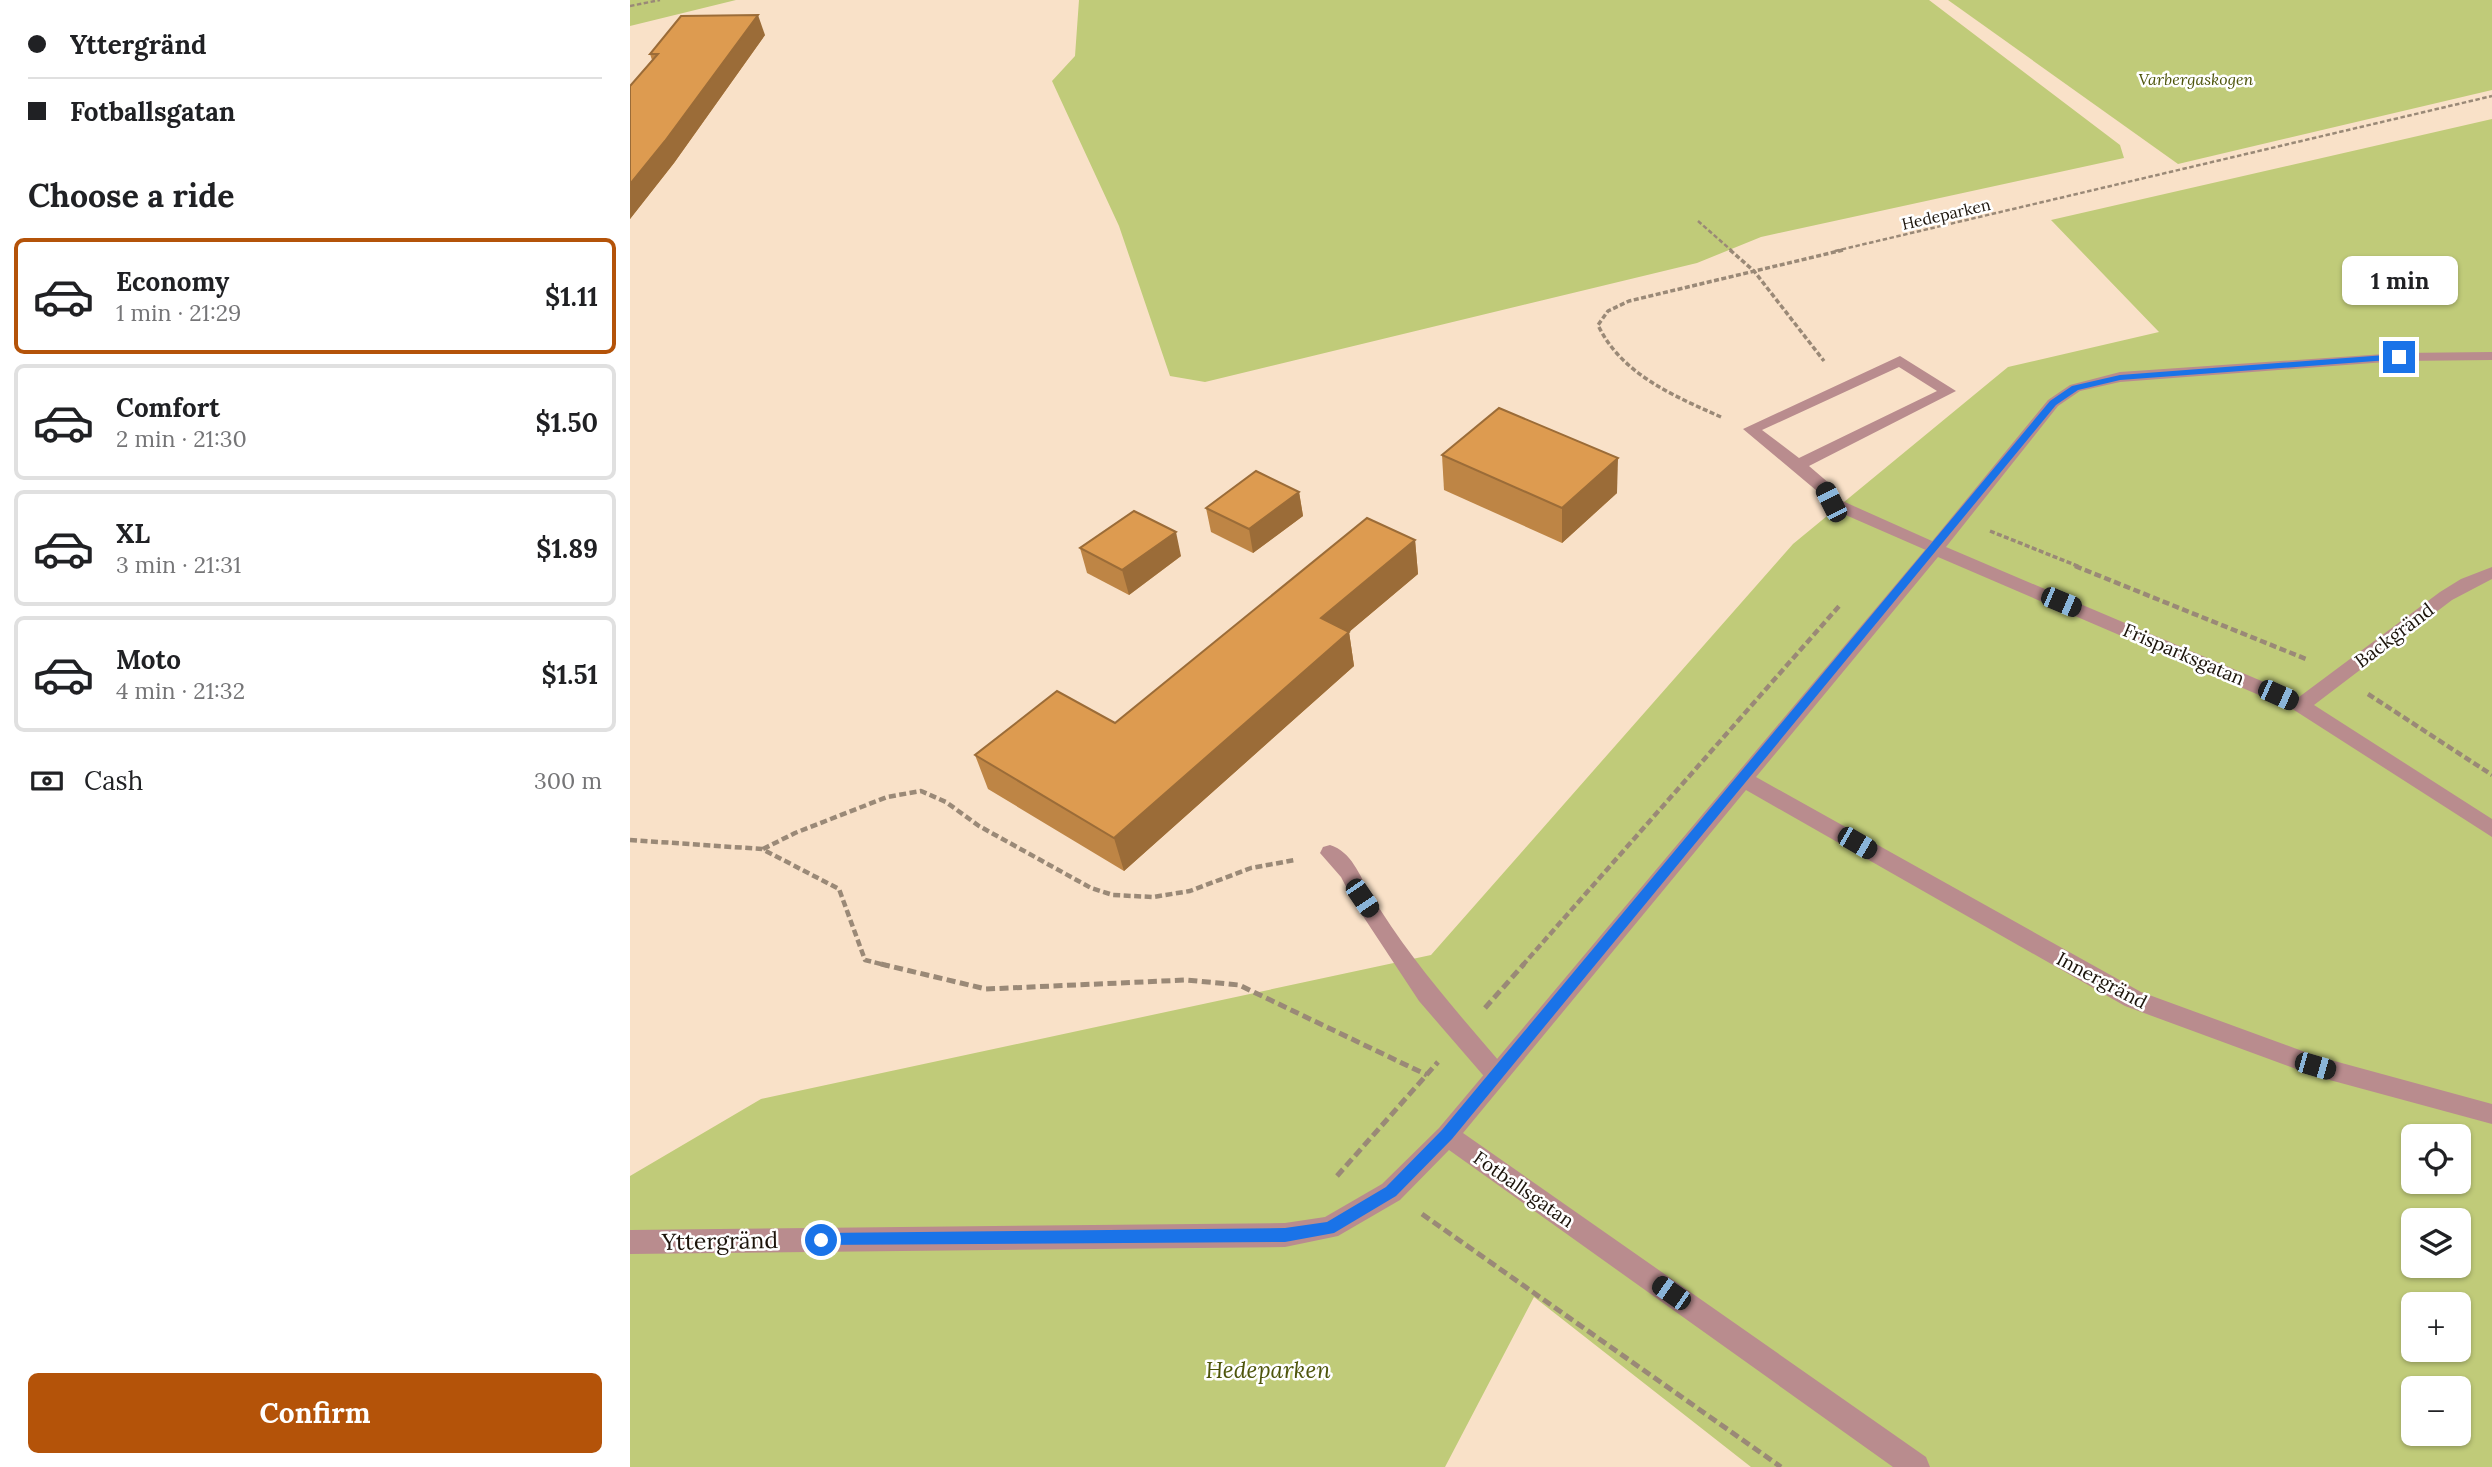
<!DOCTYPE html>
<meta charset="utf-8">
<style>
body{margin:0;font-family:Lora,serif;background:#f6f6f6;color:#202124;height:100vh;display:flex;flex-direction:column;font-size:26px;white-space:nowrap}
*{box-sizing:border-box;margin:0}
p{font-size:23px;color:#757577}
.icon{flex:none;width:38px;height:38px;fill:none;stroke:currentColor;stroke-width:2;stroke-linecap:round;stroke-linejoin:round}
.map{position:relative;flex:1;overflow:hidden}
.side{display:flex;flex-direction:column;background:#fff;width:630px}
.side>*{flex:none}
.banner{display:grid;align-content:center;height:154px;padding:0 28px;background:#fff}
.buttons{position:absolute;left:1771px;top:1124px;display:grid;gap:14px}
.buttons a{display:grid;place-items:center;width:70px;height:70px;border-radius:10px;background:#fff;box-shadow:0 2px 5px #0004;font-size:35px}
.end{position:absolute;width:32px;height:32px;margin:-16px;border:9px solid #1a73e8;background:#fff;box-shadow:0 0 0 4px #fff}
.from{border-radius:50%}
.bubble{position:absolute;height:49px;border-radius:10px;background:#fff;box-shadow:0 2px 5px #0004;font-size:23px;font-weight:700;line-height:49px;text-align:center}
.car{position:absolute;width:21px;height:42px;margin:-21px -10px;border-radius:9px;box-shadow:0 0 5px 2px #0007;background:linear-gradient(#222 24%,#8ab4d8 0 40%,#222 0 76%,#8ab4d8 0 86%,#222 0)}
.banner b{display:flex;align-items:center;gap:24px;height:66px;font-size:26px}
.banner b+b{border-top:2px solid #e0e0e0}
.banner i{width:18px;height:18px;background:#202124}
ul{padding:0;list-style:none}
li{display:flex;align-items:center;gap:21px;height:116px;margin:0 14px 10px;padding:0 14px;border:4px solid #e0e0e0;border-radius:10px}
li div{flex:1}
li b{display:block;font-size:26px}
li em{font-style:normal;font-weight:700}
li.on{border-color:#b45309}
li>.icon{width:63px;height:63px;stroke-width:1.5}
h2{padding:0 28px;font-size:32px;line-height:84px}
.pay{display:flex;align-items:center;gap:18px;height:77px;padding:0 28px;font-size:26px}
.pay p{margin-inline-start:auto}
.action{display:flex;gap:14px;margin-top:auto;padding:14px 28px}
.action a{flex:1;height:80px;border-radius:10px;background:#b45309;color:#fff;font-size:28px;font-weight:700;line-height:80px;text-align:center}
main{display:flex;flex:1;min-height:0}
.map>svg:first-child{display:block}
.green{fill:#c0cb79;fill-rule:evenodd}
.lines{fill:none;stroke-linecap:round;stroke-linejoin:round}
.path-far3{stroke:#9a8977;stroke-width:2.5;stroke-dasharray:4.5 2.5;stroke-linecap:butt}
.path-far2{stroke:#9a8977;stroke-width:3.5;stroke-dasharray:5 2.5;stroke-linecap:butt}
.path-far1{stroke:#9a8977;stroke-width:4.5;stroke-dasharray:7 3.5;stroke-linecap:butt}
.path{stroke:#9a8977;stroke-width:5;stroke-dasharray:9 4.5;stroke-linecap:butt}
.service{fill:#b98c8e;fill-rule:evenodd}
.minor{fill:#b98c8e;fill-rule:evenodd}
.wall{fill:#be8545}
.shaded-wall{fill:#9b6c38}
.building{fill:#dd9b50;stroke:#9b6c38;stroke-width:2}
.route{fill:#1a73e8}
.labels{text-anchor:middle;stroke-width:5;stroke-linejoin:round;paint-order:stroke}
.far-park-label{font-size:16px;font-style:italic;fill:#4e550c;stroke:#fff}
.far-street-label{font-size:16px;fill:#1c140b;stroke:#fff}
.street-label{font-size:19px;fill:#1c140b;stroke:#fff}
.near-street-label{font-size:23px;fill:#1c140b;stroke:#fff}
.near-park-label{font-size:23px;font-style:italic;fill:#4e550c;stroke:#fff}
</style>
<main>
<section class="side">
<div class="banner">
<b><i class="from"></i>Yttergränd</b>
<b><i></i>Fotballsgatan</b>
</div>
<h2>Choose a ride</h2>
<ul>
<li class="on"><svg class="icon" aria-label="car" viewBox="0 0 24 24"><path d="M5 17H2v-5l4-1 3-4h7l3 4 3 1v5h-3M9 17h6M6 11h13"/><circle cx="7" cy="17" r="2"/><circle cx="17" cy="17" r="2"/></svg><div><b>Economy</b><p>1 min · 21:29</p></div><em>$1.11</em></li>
<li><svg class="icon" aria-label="car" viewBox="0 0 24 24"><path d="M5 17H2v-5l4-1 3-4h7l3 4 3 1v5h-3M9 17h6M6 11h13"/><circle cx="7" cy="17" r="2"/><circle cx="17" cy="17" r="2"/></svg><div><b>Comfort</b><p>2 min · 21:30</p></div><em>$1.50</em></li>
<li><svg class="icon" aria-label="car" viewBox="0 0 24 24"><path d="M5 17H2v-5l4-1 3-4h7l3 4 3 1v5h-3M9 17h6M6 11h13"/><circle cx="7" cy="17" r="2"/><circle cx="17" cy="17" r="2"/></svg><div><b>XL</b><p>3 min · 21:31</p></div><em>$1.89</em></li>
<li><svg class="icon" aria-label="car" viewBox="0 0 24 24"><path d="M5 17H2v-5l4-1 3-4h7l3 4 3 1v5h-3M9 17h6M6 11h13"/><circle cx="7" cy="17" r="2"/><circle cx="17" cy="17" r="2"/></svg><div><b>Moto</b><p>4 min · 21:32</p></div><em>$1.51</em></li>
</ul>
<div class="pay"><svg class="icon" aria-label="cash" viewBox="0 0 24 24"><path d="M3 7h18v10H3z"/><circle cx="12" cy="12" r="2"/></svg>Cash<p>300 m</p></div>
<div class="action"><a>Confirm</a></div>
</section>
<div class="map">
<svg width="1862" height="1467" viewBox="0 0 1862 1467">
<rect width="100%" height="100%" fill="#f9e1c8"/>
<g class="green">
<polygon points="0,0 106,0 0,26"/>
<polygon points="449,0 1299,0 1490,145 1494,158 1131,237 1067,263 575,382 540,376 489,226 422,81 445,56"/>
<polygon points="1318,0 1862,0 1862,90 1548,164"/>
<path d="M1862 119V1467H1121L904 1297 815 1467H0V1176L131 1099 801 955 1163 544 1378 367 1529 332 1421 220ZM1783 1136H1829V1181H1783ZM1783 1220H1829V1265H1783ZM1783 1304H1829V1349H1783ZM1783 1388H1829V1433H1783Z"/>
</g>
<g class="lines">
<g class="path-far3">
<polyline points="0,6 30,0"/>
<polyline points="1068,221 1102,251"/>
<polyline points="1205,251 1862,96"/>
</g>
<g class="path-far2">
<polyline points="1100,250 1124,271 1194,361"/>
<path d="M1091 417C1044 396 991 374 968 325L978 311 999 301 1213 250"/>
<polyline points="1360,531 1450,567"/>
</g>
<g class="path-far1">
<polyline points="1445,566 1676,659"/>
<polyline points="1738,694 1862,775"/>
<polyline points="0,840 132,849 209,889 235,960 259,966"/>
<polyline points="133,849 165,833 257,797 291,791 316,802 349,826 461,888 483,895 523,897 560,891 621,868 665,860"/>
<polyline points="892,966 1210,605"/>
</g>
<g class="path">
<polyline points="251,964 356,989 556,980 609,985 797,1075"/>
<polyline points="855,1008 894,964"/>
<polyline points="707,1176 808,1062"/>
<polyline points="792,1214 1151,1467"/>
</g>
<g class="service">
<path d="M1270 356 1326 391 1179 466 1200 484 1208 499 1311 545 1314 549 1311 553 1305 554 1195 506 1187 491 1113 429ZM1269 367 1307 391 1169 458 1132 430Z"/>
<path d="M700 845C722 852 729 875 740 893 778 957 827 1012 875 1068L879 1075 875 1082 867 1085 859 1082 789 1001 725 904 711 877 690 853 693 847Z"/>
</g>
<polygon class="minor" points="1862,352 1862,360 1769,361 1490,382 1450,391 1428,406 1316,547 1669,697 1810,592 1831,579 1862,567 1862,579 1822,600 1684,705 1862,819 1862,837 1664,710 1308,557 1126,777 1511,992 1686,1056 1862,1104 1862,1124 1685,1076 1495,1006 1116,790 833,1133 1296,1457 1300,1467 1263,1467 819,1150 770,1200 708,1236 655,1247 0,1254 0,1230 655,1223 695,1217 752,1184 809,1128 1299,545 1418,400 1440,385 1490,372 1769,353"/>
</g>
<g class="wall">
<polygon points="135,35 44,163 0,219 0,86 22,60 20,54"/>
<polygon points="812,455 987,493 932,543 814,490"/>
<polygon points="669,492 673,516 623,553 581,532 576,508"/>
<polygon points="785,540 788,574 719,632 724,666 494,871 358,789 345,755 485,723"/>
<polygon points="450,548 551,556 499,595 457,573"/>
</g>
<g class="shaded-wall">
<polygon points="128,15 135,35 44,163 0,219 0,184"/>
<polygon points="988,458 987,493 932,543 932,508"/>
<polygon points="669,492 673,516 623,553 619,529"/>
<polygon points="546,532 551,556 499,595 492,570"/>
<polygon points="785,540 788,574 719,632 724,666 494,871 484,838 691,618"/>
</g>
<g class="building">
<polygon points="128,15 35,141 0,184 0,86 28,54 20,54 51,16"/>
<polygon points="869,408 988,458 932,508 812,455"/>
<polygon points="626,471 669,492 619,529 576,508"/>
<polygon points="504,511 546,532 492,570 450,548"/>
<polygon points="737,518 785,540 691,618 719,632 484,838 345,755 427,691 485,723"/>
</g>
<polygon class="route" points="1769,354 1773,357 1772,359 1490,380 1448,390 1426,405 822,1139 766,1196 704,1233 655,1242 186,1245 184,1240 186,1235 191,1233 655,1228 697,1222 756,1187 812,1130 1420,401 1442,386 1490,375"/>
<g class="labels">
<g class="far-park-label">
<text x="1566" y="85">Varbergaskogen</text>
</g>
<g class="far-street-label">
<text transform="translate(1316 214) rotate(-13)" y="6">Hedeparken</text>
</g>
<g class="street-label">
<text transform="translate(1764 635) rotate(-37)" y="7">Backgränd</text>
<text transform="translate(1554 654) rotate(23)" y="7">Frisparksgatan</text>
<text transform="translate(1472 980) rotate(28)" y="7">Innergränd</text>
<text transform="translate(894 1189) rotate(35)" y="7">Fotballsgatan</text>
</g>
<g class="near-street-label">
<text transform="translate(90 1241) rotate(-1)" y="8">Yttergränd</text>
</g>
<g class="near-park-label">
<text x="638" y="1378">Hedeparken</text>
</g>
</g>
</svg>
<div class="buttons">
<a><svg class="icon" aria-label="locate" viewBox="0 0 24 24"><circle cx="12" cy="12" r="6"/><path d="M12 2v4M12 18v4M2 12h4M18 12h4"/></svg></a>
<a><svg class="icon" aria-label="layers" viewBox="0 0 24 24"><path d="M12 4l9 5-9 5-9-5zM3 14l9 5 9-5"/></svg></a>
<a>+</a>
<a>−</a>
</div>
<i class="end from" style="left:191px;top:1240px"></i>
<i class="end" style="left:1769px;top:357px"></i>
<div class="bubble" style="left:1712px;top:256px;width:116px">1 min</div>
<i class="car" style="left:1201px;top:502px;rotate:333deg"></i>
<i class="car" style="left:1431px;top:602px;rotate:113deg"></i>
<i class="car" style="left:1648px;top:695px;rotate:114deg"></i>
<i class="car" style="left:1227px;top:843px;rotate:120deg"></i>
<i class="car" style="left:732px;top:898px;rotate:146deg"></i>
<i class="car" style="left:1685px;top:1066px;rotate:106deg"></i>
<i class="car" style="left:1041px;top:1293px;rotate:305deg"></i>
</div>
</main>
